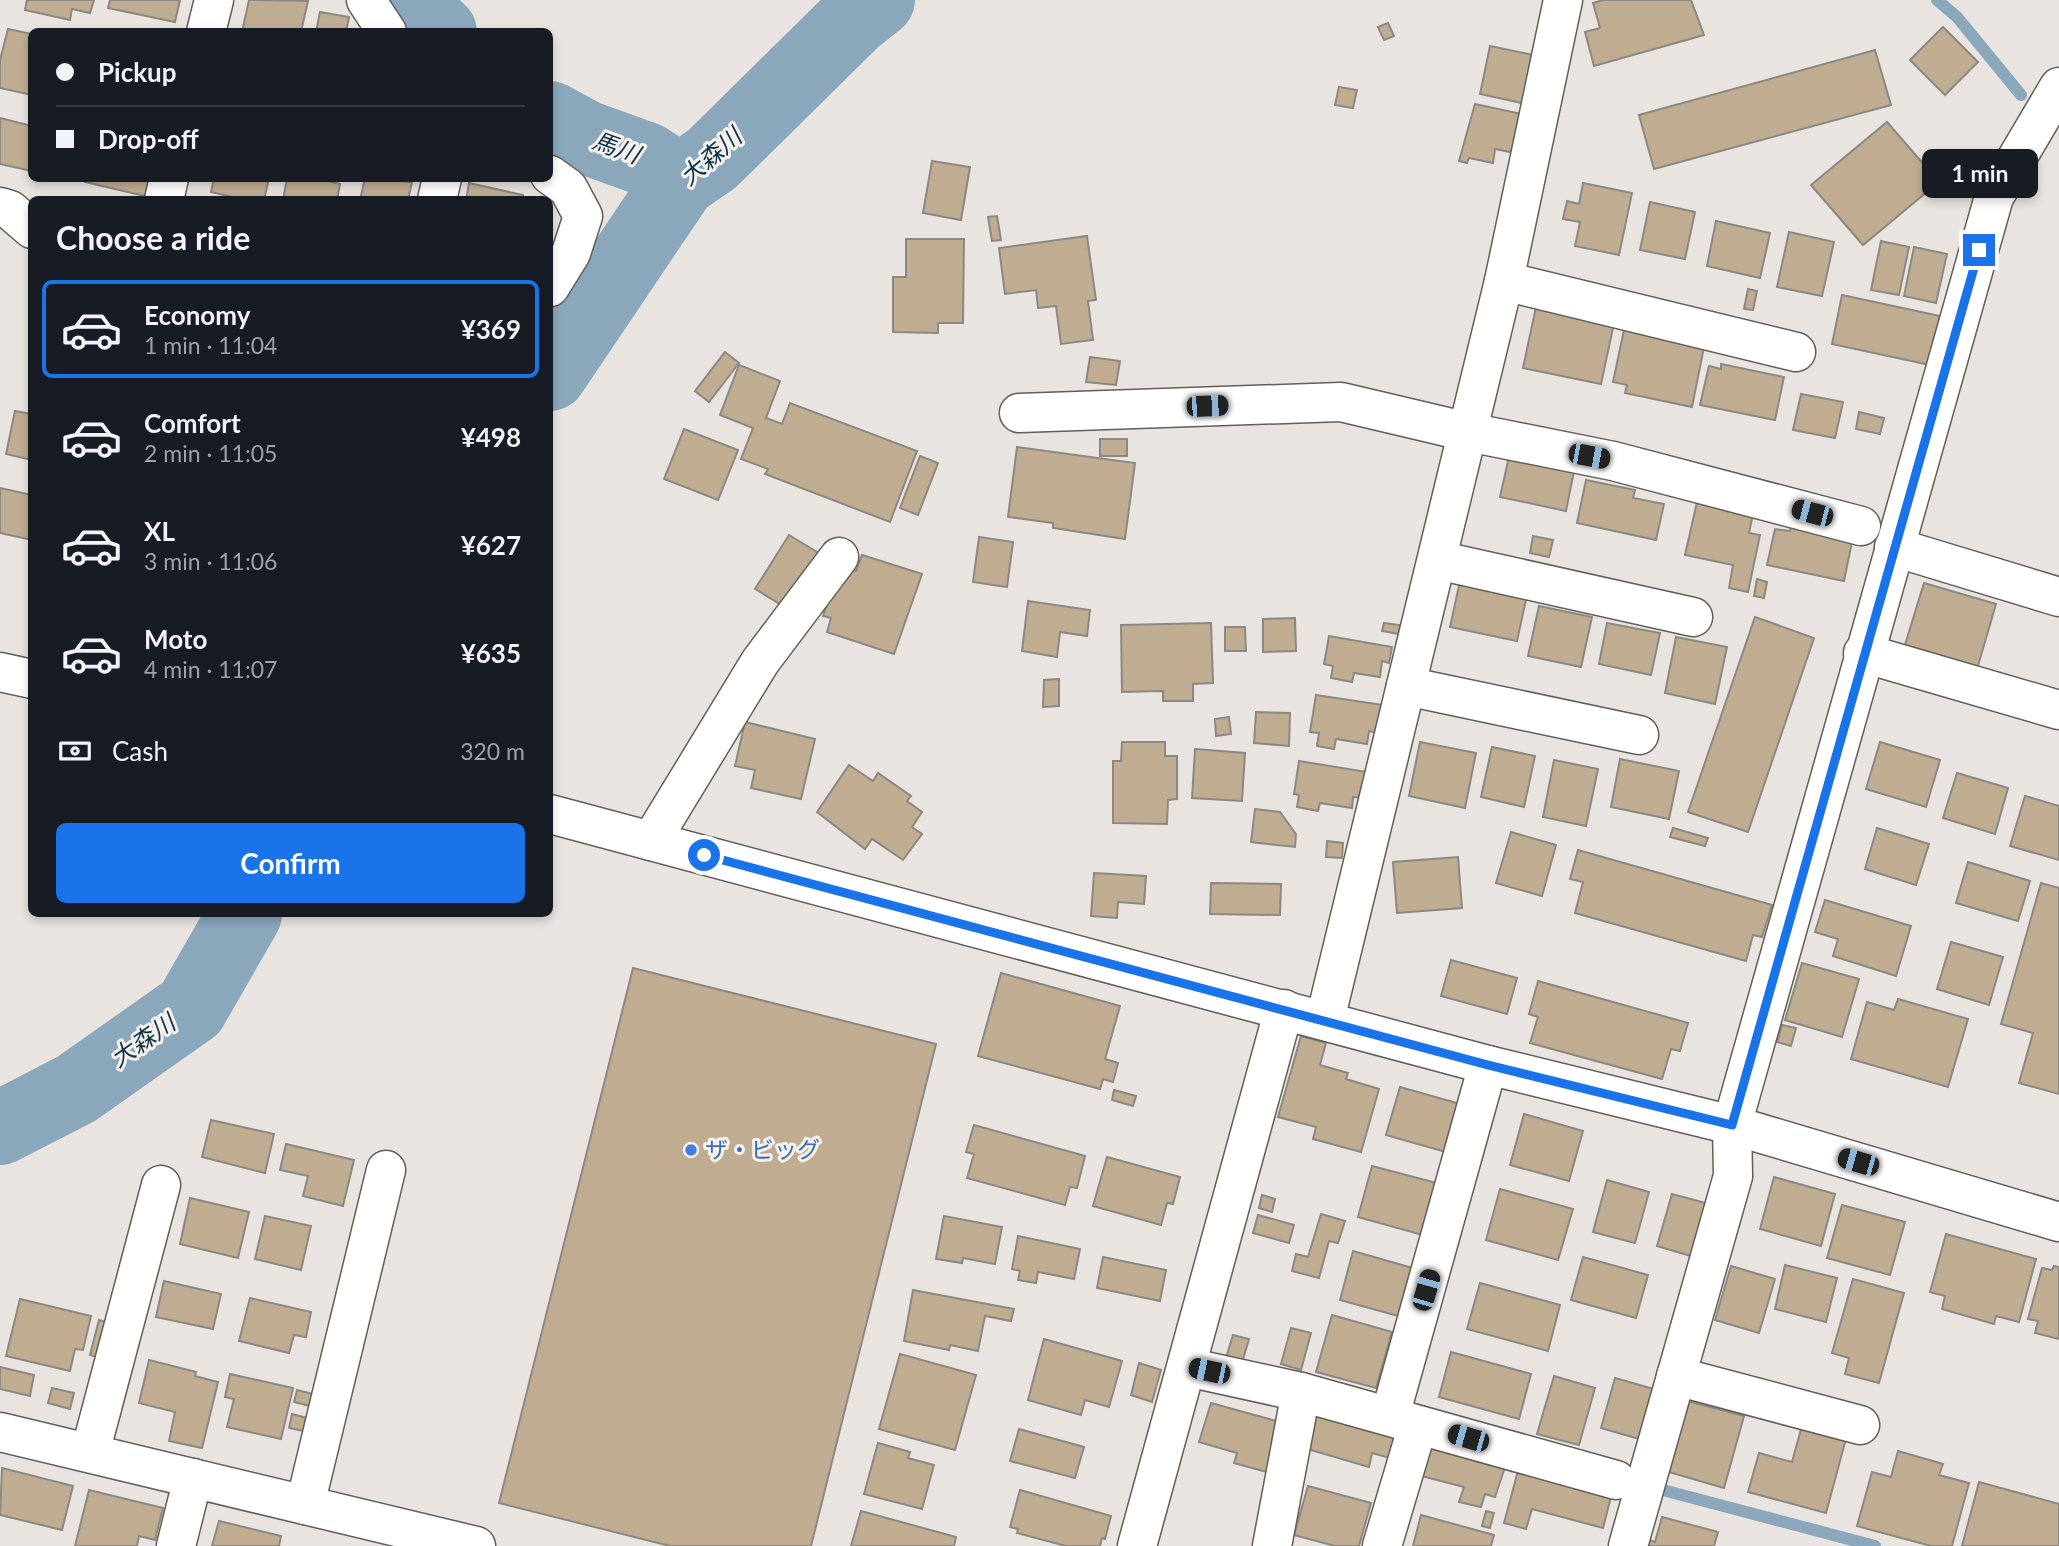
<!DOCTYPE html>
<meta charset="utf-8">
<style>
body{margin:0;font-family:Lato,"Noto Sans JP",sans-serif;background:#242831;color:#f1f3f6;height:100vh;display:flex;flex-direction:column;font-size:26px;white-space:nowrap}
*{box-sizing:border-box;margin:0}
p{font-size:23px;color:#9ea1a6}
.icon{flex:none;width:38px;height:38px;fill:none;stroke:currentColor;stroke-width:2;stroke-linecap:round;stroke-linejoin:round}
.map{position:relative;flex:1;overflow:hidden}
.panel{position:absolute;left:28px;top:196px;width:525px;height:721px;display:flex;flex-direction:column;background:#171b24;border-radius:10px;box-shadow:0 4px 10px #0003}
.panel>*{flex:none}
.hud{position:absolute;left:28px;top:28px;width:525px;height:154px;border-radius:10px;box-shadow:0 4px 10px #0003;display:grid;align-content:center;height:154px;padding:0 28px;background:#171b24}
.end{position:absolute;width:32px;height:32px;margin:-16px;border:9px solid #1a73e8;background:#fff;box-shadow:0 0 0 4px #fff}
.from{border-radius:50%}
.bubble{position:absolute;height:49px;border-radius:10px;background:#171b24;box-shadow:0 4px 10px #0003;font-size:23px;font-weight:700;line-height:49px;text-align:center}
.car{position:absolute;width:21px;height:42px;margin:-21px -10px;border-radius:9px;box-shadow:0 0 5px 2px #0007;background:linear-gradient(#222 24%,#8ab4d8 0 40%,#222 0 76%,#8ab4d8 0 86%,#222 0)}
.hud b{display:flex;align-items:center;gap:24px;height:66px;font-size:26px}
.hud b+b{border-top:2px solid #363941}
.hud i{width:18px;height:18px;background:#f1f3f6}
ul{padding:0;list-style:none}
li{display:flex;align-items:center;gap:21px;height:98px;margin:0 14px 10px;padding:0 14px;border:4px solid transparent;border-radius:10px}
li div{flex:1}
li b{display:block;font-size:26px}
li em{font-style:normal;font-weight:700}
li.selected{border-color:#1a73e8}
li>.icon{width:63px;height:63px;stroke-width:1.5}
h2{padding:0 28px;font-size:32px;line-height:84px}
.pay{display:flex;align-items:center;gap:18px;height:77px;padding:0 28px;font-size:26px}
.pay p{margin-inline-start:auto}
.button{display:flex;gap:14px;margin-top:auto;padding:14px 28px}
.button a{flex:1;height:80px;border-radius:10px;background:#1a73e8;color:#fff;font-size:28px;font-weight:700;line-height:80px;text-align:center}
.map>svg:first-child{display:block}
.lines{fill:none;stroke-linecap:round;stroke-linejoin:round}
.stream{stroke:#8aa7bc;stroke-width:12}
.river{stroke:#8aa7bc;stroke-width:74}
.building{fill:#c0ad91;stroke:#8b8883;stroke-width:2}
.minor-casing{stroke:#625e59;stroke-width:41}
.minor{stroke:#fff;stroke-width:38}
.route{stroke:#1a73e8;stroke-width:9}
.shop-dot{fill:#3f7fe0;stroke:#f6f1ec;stroke-width:2.5}
.labels{text-anchor:middle;stroke-width:6;stroke-linejoin:round;paint-order:stroke}
.shop-label{font-size:23px;fill:#366cbe;stroke:#f6f1ec;text-anchor:start}
.water-label{font-size:24px;font-style:italic;fill:#0b334a;stroke:#f6f1ec}
</style>
<div class="map">
<svg width="2059" height="1546" viewBox="0 0 2059 1546">
<rect width="100%" height="100%" fill="#e9e4df"/>
<g class="lines">
<g class="stream">
<polyline points="1937,0 1957,17 2021,95"/>
<polyline points="1659,1489 1875,1546"/>
</g>
<g class="river">
<polyline points="417,0 432,25 440,32"/>
<polyline points="550,118 585,137 646,159 680,181"/>
<polyline points="550,374 680,181 712,159 854,19 878,0"/>
<polyline points="0,1128 76,1089 191,1008 245,914"/>
</g>
</g>
<g class="building">
<polygon points="27,0 94,0 90,13 72,9 70,20 25,10"/>
<polygon points="110,0 180,0 175,22 108,8"/>
<polygon points="249,0 308,1 301,32 242,32"/>
<polygon points="1603,0 1691,0 1704,35 1594,66 1585,32 1600,28 1593,3"/>
<polygon points="320,12 349,17 346,32 316,32"/>
<polygon points="1388,23 1394,36 1384,40 1378,27"/>
<polygon points="1943,27 1978,62 1945,95 1910,60"/>
<polygon points="8,29 32,34 32,95 0,88 0,60"/>
<polygon points="1490,46 1543,57 1522,103 1480,94"/>
<polygon points="1875,50 1891,105 1654,169 1639,115"/>
<polygon points="1339,87 1357,90 1353,108 1335,105"/>
<polygon points="1475,104 1531,116 1515,153 1495,149 1493,163 1469,158 1467,163 1459,161"/>
<polygon points="0,118 32,126 32,171 0,164"/>
<polygon points="1887,122 1939,182 1863,245 1811,185"/>
<polygon points="932,161 970,167 961,220 923,213"/>
<polygon points="86,178 149,178 145,196 85,182"/>
<polygon points="214,178 269,178 264,200 245,200 211,192"/>
<polygon points="287,178 315,178 340,184 337,200 283,200"/>
<polygon points="365,178 412,182 408,200 360,200"/>
<polygon points="469,183 523,195 522,200 466,200"/>
<polygon points="1583,183 1632,193 1619,255 1575,246 1580,222 1563,219 1567,201 1579,204"/>
<polygon points="1650,202 1695,212 1685,259 1640,250"/>
<polygon points="997,216 1001,240 992,241 988,217"/>
<polygon points="1716,221 1770,233 1760,278 1707,266"/>
<polygon points="1789,232 1834,242 1822,296 1777,287"/>
<polygon points="1087,236 1096,300 1088,301 1093,340 1061,344 1056,306 1038,308 1036,290 1005,294 999,248"/>
<polygon points="906,239 964,239 963,323 938,323 938,333 893,332 893,277 906,277"/>
<polygon points="1881,241 1909,247 1899,295 1871,290"/>
<polygon points="1914,247 1947,254 1936,303 1904,296"/>
<polygon points="1748,289 1757,291 1753,310 1744,309"/>
<polygon points="1842,295 1940,316 1930,365 1832,344"/>
<polygon points="1536,307 1614,323 1601,384 1523,368"/>
<polygon points="1624,330 1704,347 1692,407 1625,393 1627,385 1613,382"/>
<polygon points="725,352 739,363 709,402 695,391"/>
<polygon points="1090,357 1120,361 1116,385 1086,382"/>
<polygon points="1721,364 1784,377 1775,420 1700,405 1709,366 1721,369"/>
<polygon points="739,365 780,381 766,418 782,424 790,403 917,451 890,522 765,474 768,469 741,459 753,428 720,415"/>
<polygon points="1801,394 1843,402 1835,438 1793,430"/>
<polygon points="15,411 32,414 32,460 6,454"/>
<polygon points="1859,412 1884,418 1880,434 1856,429"/>
<polygon points="684,429 738,450 718,500 664,479"/>
<rect x="1100" y="439" width="27" height="17"/>
<polygon points="1017,447 1135,463 1125,539 1053,528 1053,523 1008,517"/>
<polygon points="1510,452 1575,466 1566,511 1500,497"/>
<polygon points="920,456 938,463 918,515 900,508"/>
<polygon points="1586,480 1635,490 1633,498 1664,504 1656,540 1577,523"/>
<polygon points="0,488 32,495 32,540 0,533"/>
<polygon points="1697,502 1753,514 1749,533 1760,535 1748,592 1729,588 1733,565 1685,555"/>
<polygon points="1792,519 1854,532 1844,581 1767,565 1775,529 1790,531"/>
<polygon points="789,535 822,555 788,609 755,589"/>
<polygon points="1533,536 1553,540 1549,557 1530,553"/>
<polygon points="979,537 1013,542 1007,587 973,582"/>
<polygon points="862,555 922,574 894,654 827,632 831,618 823,616 840,566 856,571"/>
<polygon points="1757,579 1767,582 1764,598 1754,596"/>
<polygon points="1460,581 1527,595 1517,641 1450,627"/>
<polygon points="1924,583 1996,604 1977,669 1904,648"/>
<polygon points="1028,601 1090,610 1087,636 1060,632 1057,657 1022,651"/>
<polygon points="1539,606 1592,617 1581,667 1528,656"/>
<polygon points="1755,617 1814,638 1748,832 1688,812"/>
<polygon points="1295,618 1296,651 1263,652 1263,619"/>
<polygon points="1211,623 1213,683 1193,684 1193,701 1163,701 1163,691 1122,692 1121,625"/>
<polygon points="1384,623 1400,625 1399,634 1382,631"/>
<polygon points="1607,623 1660,633 1651,675 1599,664"/>
<polygon points="1225,627 1245,627 1246,651 1225,651"/>
<polygon points="1329,636 1392,647 1389,663 1382,661 1380,677 1354,673 1352,682 1331,678 1333,666 1324,664"/>
<polygon points="1676,637 1727,647 1715,704 1665,693"/>
<polygon points="1059,679 1059,706 1043,707 1044,680"/>
<polygon points="1316,695 1383,705 1378,733 1369,731 1367,744 1336,739 1334,749 1317,746 1319,733 1310,732"/>
<polygon points="1256,712 1290,713 1289,746 1254,743"/>
<polygon points="1229,717 1231,734 1216,736 1215,719"/>
<polygon points="745,722 815,739 801,799 751,788 755,770 735,766"/>
<polygon points="1122,742 1165,742 1165,756 1177,756 1177,799 1168,800 1167,824 1113,823 1113,761 1121,761"/>
<polygon points="1420,742 1476,753 1465,808 1409,796"/>
<polygon points="1880,742 1940,760 1926,807 1866,789"/>
<polygon points="1492,747 1535,756 1524,807 1481,797"/>
<polygon points="1195,749 1245,753 1242,801 1192,798"/>
<polygon points="1620,759 1679,771 1669,819 1611,807"/>
<polygon points="1554,760 1598,769 1586,826 1543,817"/>
<polygon points="1299,761 1367,772 1363,798 1353,797 1352,808 1320,803 1318,811 1297,807 1299,795 1294,794"/>
<polygon points="849,765 873,781 878,773 911,796 907,801 922,812 912,827 922,834 903,860 872,839 865,849 817,812"/>
<polygon points="1957,773 2008,788 1995,834 1943,818"/>
<polygon points="2025,796 2059,806 2059,860 2010,846"/>
<polygon points="1255,809 1280,812 1296,834 1295,847 1251,842"/>
<polygon points="1673,828 1708,838 1705,846 1670,837"/>
<polygon points="1877,828 1929,844 1916,885 1865,869"/>
<polygon points="1511,832 1556,845 1542,896 1496,883"/>
<polygon points="1327,841 1343,843 1342,858 1326,857"/>
<polygon points="1578,850 1772,905 1762,937 1753,935 1746,961 1575,913 1583,882 1570,879"/>
<polygon points="1458,857 1462,908 1397,913 1393,862"/>
<polygon points="1968,862 2030,881 2018,921 1956,903"/>
<polygon points="1094,873 1146,876 1144,904 1118,902 1117,918 1091,916"/>
<polygon points="1211,883 1281,884 1280,915 1210,914"/>
<polygon points="2041,883 2059,888 2059,1094 2019,1083 2033,1033 2001,1024"/>
<polygon points="1825,900 1911,926 1896,976 1833,956 1838,939 1815,932"/>
<polygon points="1951,942 2003,957 1989,1005 1937,989"/>
<polygon points="1451,960 1517,978 1507,1014 1441,996"/>
<polygon points="1802,963 1859,979 1842,1037 1785,1020"/>
<polygon points="633,968 936,1044 811,1546 670,1546 499,1503"/>
<polygon points="1001,973 1120,1006 1105,1059 1118,1063 1113,1082 1103,1079 1100,1089 978,1056"/>
<polygon points="1538,981 1688,1023 1680,1051 1671,1049 1662,1079 1530,1043 1538,1017 1529,1014"/>
<polygon points="1898,999 1968,1019 1948,1087 1851,1059 1867,1002 1894,1010"/>
<polygon points="1782,1025 1796,1028 1791,1046 1777,1042"/>
<polygon points="1301,1036 1326,1043 1320,1065 1348,1073 1346,1079 1379,1089 1361,1152 1313,1139 1316,1127 1278,1117"/>
<polygon points="1400,1087 1467,1106 1453,1154 1386,1135"/>
<polygon points="1114,1090 1136,1096 1133,1106 1112,1100"/>
<polygon points="1524,1114 1583,1131 1569,1181 1510,1165"/>
<polygon points="211,1120 274,1134 265,1173 202,1157"/>
<polygon points="974,1125 1085,1156 1077,1188 1070,1187 1065,1205 967,1178 974,1154 966,1152"/>
<polygon points="286,1144 354,1160 343,1206 303,1196 308,1176 280,1170"/>
<polygon points="1107,1157 1180,1177 1173,1204 1167,1203 1161,1225 1093,1206"/>
<polygon points="1372,1166 1444,1185 1430,1237 1358,1217"/>
<polygon points="1774,1177 1835,1194 1821,1246 1760,1229"/>
<polygon points="1607,1180 1649,1192 1635,1243 1593,1232"/>
<polygon points="1500,1189 1573,1209 1558,1260 1486,1240"/>
<polygon points="1672,1194 1709,1204 1694,1257 1657,1246"/>
<polygon points="1262,1195 1275,1199 1272,1212 1259,1208"/>
<polygon points="190,1198 249,1212 238,1258 180,1244"/>
<polygon points="1842,1205 1905,1222 1890,1275 1827,1258"/>
<polygon points="1321,1214 1345,1221 1338,1243 1329,1241 1319,1278 1292,1271 1296,1254 1308,1257"/>
<polygon points="1258,1215 1294,1225 1289,1243 1253,1233"/>
<polygon points="265,1216 311,1226 301,1270 255,1259"/>
<polygon points="944,1216 1002,1227 995,1264 963,1258 962,1263 936,1259"/>
<polygon points="1946,1234 2036,1259 2019,1322 1996,1316 1994,1324 1942,1309 1945,1296 1930,1292"/>
<polygon points="1018,1236 1080,1249 1074,1279 1038,1272 1036,1283 1018,1280 1020,1271 1012,1269"/>
<polygon points="1353,1251 1416,1269 1402,1317 1340,1300"/>
<polygon points="1103,1257 1166,1270 1160,1301 1097,1288"/>
<polygon points="1583,1257 1648,1275 1636,1318 1571,1300"/>
<polygon points="1785,1265 1837,1278 1826,1322 1775,1309"/>
<polygon points="1731,1266 1775,1279 1759,1333 1715,1320"/>
<polygon points="2054,1266 2059,1267 2059,1339 2035,1333 2038,1321 2028,1319 2042,1268 2052,1270"/>
<polygon points="1853,1279 1904,1293 1879,1383 1845,1374 1849,1358 1832,1353"/>
<polygon points="164,1281 221,1294 213,1329 156,1317"/>
<polygon points="1480,1283 1560,1305 1548,1351 1467,1329"/>
<polygon points="913,1290 1014,1309 1011,1321 985,1316 978,1351 950,1345 949,1350 904,1341"/>
<polygon points="250,1298 311,1312 306,1337 294,1335 289,1353 239,1341"/>
<polygon points="20,1299 91,1316 83,1350 75,1349 70,1371 6,1356"/>
<polygon points="1332,1315 1392,1332 1376,1388 1316,1372"/>
<polygon points="99,1320 106,1322 97,1357 90,1355"/>
<polygon points="1291,1328 1311,1333 1301,1370 1281,1364"/>
<polygon points="1233,1335 1249,1339 1241,1366 1225,1361"/>
<polygon points="1044,1339 1122,1361 1109,1407 1085,1400 1081,1415 1028,1400"/>
<polygon points="1451,1352 1531,1374 1519,1419 1439,1397"/>
<polygon points="900,1354 976,1375 955,1450 879,1429"/>
<polygon points="149,1360 196,1372 195,1376 218,1382 202,1448 169,1441 175,1412 139,1403"/>
<polygon points="1139,1363 1161,1370 1152,1402 1131,1395"/>
<polygon points="0,1367 34,1375 30,1396 0,1389"/>
<polygon points="230,1374 293,1388 281,1439 227,1427 234,1399 225,1397"/>
<polygon points="1554,1376 1595,1388 1579,1445 1537,1434"/>
<polygon points="1615,1378 1657,1390 1643,1440 1601,1428"/>
<polygon points="52,1388 74,1393 70,1409 48,1403"/>
<polygon points="297,1390 313,1394 310,1406 294,1402"/>
<polygon points="1688,1401 1744,1416 1724,1488 1669,1472"/>
<polygon points="1211,1403 1287,1424 1274,1474 1234,1463 1237,1453 1199,1442"/>
<polygon points="1315,1408 1398,1430 1390,1458 1372,1453 1369,1467 1304,1448"/>
<polygon points="292,1414 307,1418 304,1431 289,1428"/>
<polygon points="1803,1422 1847,1435 1826,1513 1748,1492 1759,1453 1792,1462"/>
<polygon points="1019,1429 1084,1447 1075,1478 1010,1461"/>
<polygon points="1420,1437 1506,1464 1495,1497 1485,1494 1481,1507 1459,1502 1464,1487 1410,1473"/>
<polygon points="878,1443 910,1452 908,1458 934,1465 922,1509 864,1494"/>
<polygon points="1898,1451 1943,1464 1939,1475 1969,1483 1952,1546 1931,1546 1857,1526 1872,1472 1891,1477"/>
<polygon points="1519,1467 1612,1493 1603,1528 1532,1509 1526,1529 1504,1523"/>
<polygon points="2,1468 73,1486 62,1530 0,1515"/>
<polygon points="1979,1482 2059,1504 2059,1546 1962,1546"/>
<polygon points="1308,1486 1371,1503 1359,1546 1335,1546 1294,1535"/>
<polygon points="89,1490 163,1508 155,1540 139,1536 137,1546 75,1546"/>
<polygon points="1020,1490 1111,1516 1105,1539 1102,1538 1100,1546 1066,1546 1017,1533 1018,1529 1010,1527"/>
<polygon points="861,1511 956,1537 954,1546 851,1546"/>
<polygon points="1486,1511 1494,1513 1490,1528 1482,1526"/>
<polygon points="1421,1515 1494,1535 1491,1546 1413,1546"/>
<polygon points="1662,1517 1718,1532 1714,1546 1647,1546 1649,1540 1655,1542"/>
<polygon points="219,1521 281,1536 279,1546 212,1546"/>
</g>
<g class="lines">
<g class="minor-casing">
<g id="minor">
<polyline points="366,0 387,32"/>
<polyline points="206,32 214,0"/>
<polyline points="550,175 568,188 583,216 571,253 550,287"/>
<polyline points="164,200 169,178"/>
<polyline points="437,200 442,178"/>
<polyline points="0,207 10,210 32,229"/>
<polyline points="1504,281 1796,352"/>
<polyline points="1019,413 1341,402 1468,432 1613,461 1861,526"/>
<polyline points="1894,547 2059,597"/>
<polyline points="1437,560 1693,617"/>
<polyline points="1863,653 2059,710"/>
<polyline points="0,672 32,679"/>
<polyline points="1406,686 1639,735"/>
<polyline points="550,814 1488,1065 1732,1125 2059,1222"/>
<polyline points="651,841 760,662 839,557"/>
<polyline points="1325,1020 1504,281 1563,0"/>
<polyline points="1187,1367 1301,1392"/>
<polyline points="1676,1376 1860,1425"/>
<polyline points="1390,1416 1488,1065"/>
<polyline points="0,1432 476,1546"/>
<polyline points="90,1453 161,1185"/>
<polyline points="305,1505 386,1170"/>
<polyline points="176,1546 193,1478"/>
<polyline points="1137,1546 1284,1009"/>
<polyline points="1272,1546 1301,1392 1616,1480"/>
<polyline points="1382,1546 1418,1425"/>
<polyline points="1628,1546 1733,1176 1732,1125 1994,197 2059,87"/>
</g>
</g>
<use href="#minor" class="minor"/>
</g>
<g class="lines">
<polyline class="route" points="704,855 1488,1065 1732,1125 1979,250"/>
</g>
<circle class="shop-dot" cx="691" cy="1150" r="7"/>
<g class="labels">
<g class="shop-label">
<text x="705" y="1158">ザ・ビッグ</text>
</g>
<g class="water-label">
<text transform="translate(616 148) rotate(20)" y="8">馬川</text>
<text transform="translate(711 157) rotate(-41)" y="8">大森川</text>
<text transform="translate(143 1041) rotate(-35)" y="8">大森川</text>
</g>
</g>
</svg>
<i class="end from" style="left:704px;top:855px"></i>
<i class="end" style="left:1979px;top:250px"></i>
<div class="bubble" style="left:1922px;top:149px;width:116px">1 min</div>
<i class="car" style="left:1207px;top:406px;rotate:88deg"></i>
<i class="car" style="left:1589px;top:456px;rotate:101deg"></i>
<i class="car" style="left:1812px;top:513px;rotate:285deg"></i>
<i class="car" style="left:1858px;top:1162px;rotate:286deg"></i>
<i class="car" style="left:1426px;top:1290px;rotate:16deg"></i>
<i class="car" style="left:1209px;top:1371px;rotate:282deg"></i>
<i class="car" style="left:1468px;top:1438px;rotate:286deg"></i>
<div class="hud">
<b><i class="from"></i>Pickup</b>
<b><i></i>Drop-off</b>
</div>
<section class="panel">
<h2>Choose a ride</h2>
<ul>
<li class="selected"><svg class="icon" aria-label="car" viewBox="0 0 24 24"><path d="M5 17H2v-5l4-1 3-4h7l3 4 3 1v5h-3M9 17h6M6 11h13"/><circle cx="7" cy="17" r="2"/><circle cx="17" cy="17" r="2"/></svg><div><b>Economy</b><p>1 min · 11:04</p></div><em>¥369</em></li>
<li><svg class="icon" aria-label="car" viewBox="0 0 24 24"><path d="M5 17H2v-5l4-1 3-4h7l3 4 3 1v5h-3M9 17h6M6 11h13"/><circle cx="7" cy="17" r="2"/><circle cx="17" cy="17" r="2"/></svg><div><b>Comfort</b><p>2 min · 11:05</p></div><em>¥498</em></li>
<li><svg class="icon" aria-label="car" viewBox="0 0 24 24"><path d="M5 17H2v-5l4-1 3-4h7l3 4 3 1v5h-3M9 17h6M6 11h13"/><circle cx="7" cy="17" r="2"/><circle cx="17" cy="17" r="2"/></svg><div><b>XL</b><p>3 min · 11:06</p></div><em>¥627</em></li>
<li><svg class="icon" aria-label="car" viewBox="0 0 24 24"><path d="M5 17H2v-5l4-1 3-4h7l3 4 3 1v5h-3M9 17h6M6 11h13"/><circle cx="7" cy="17" r="2"/><circle cx="17" cy="17" r="2"/></svg><div><b>Moto</b><p>4 min · 11:07</p></div><em>¥635</em></li>
</ul>
<div class="pay"><svg class="icon" aria-label="cash" viewBox="0 0 24 24"><path d="M3 7h18v10H3z"/><circle cx="12" cy="12" r="2"/></svg>Cash<p>320 m</p></div>
<div class="button"><a>Confirm</a></div>
</section>
</div>
